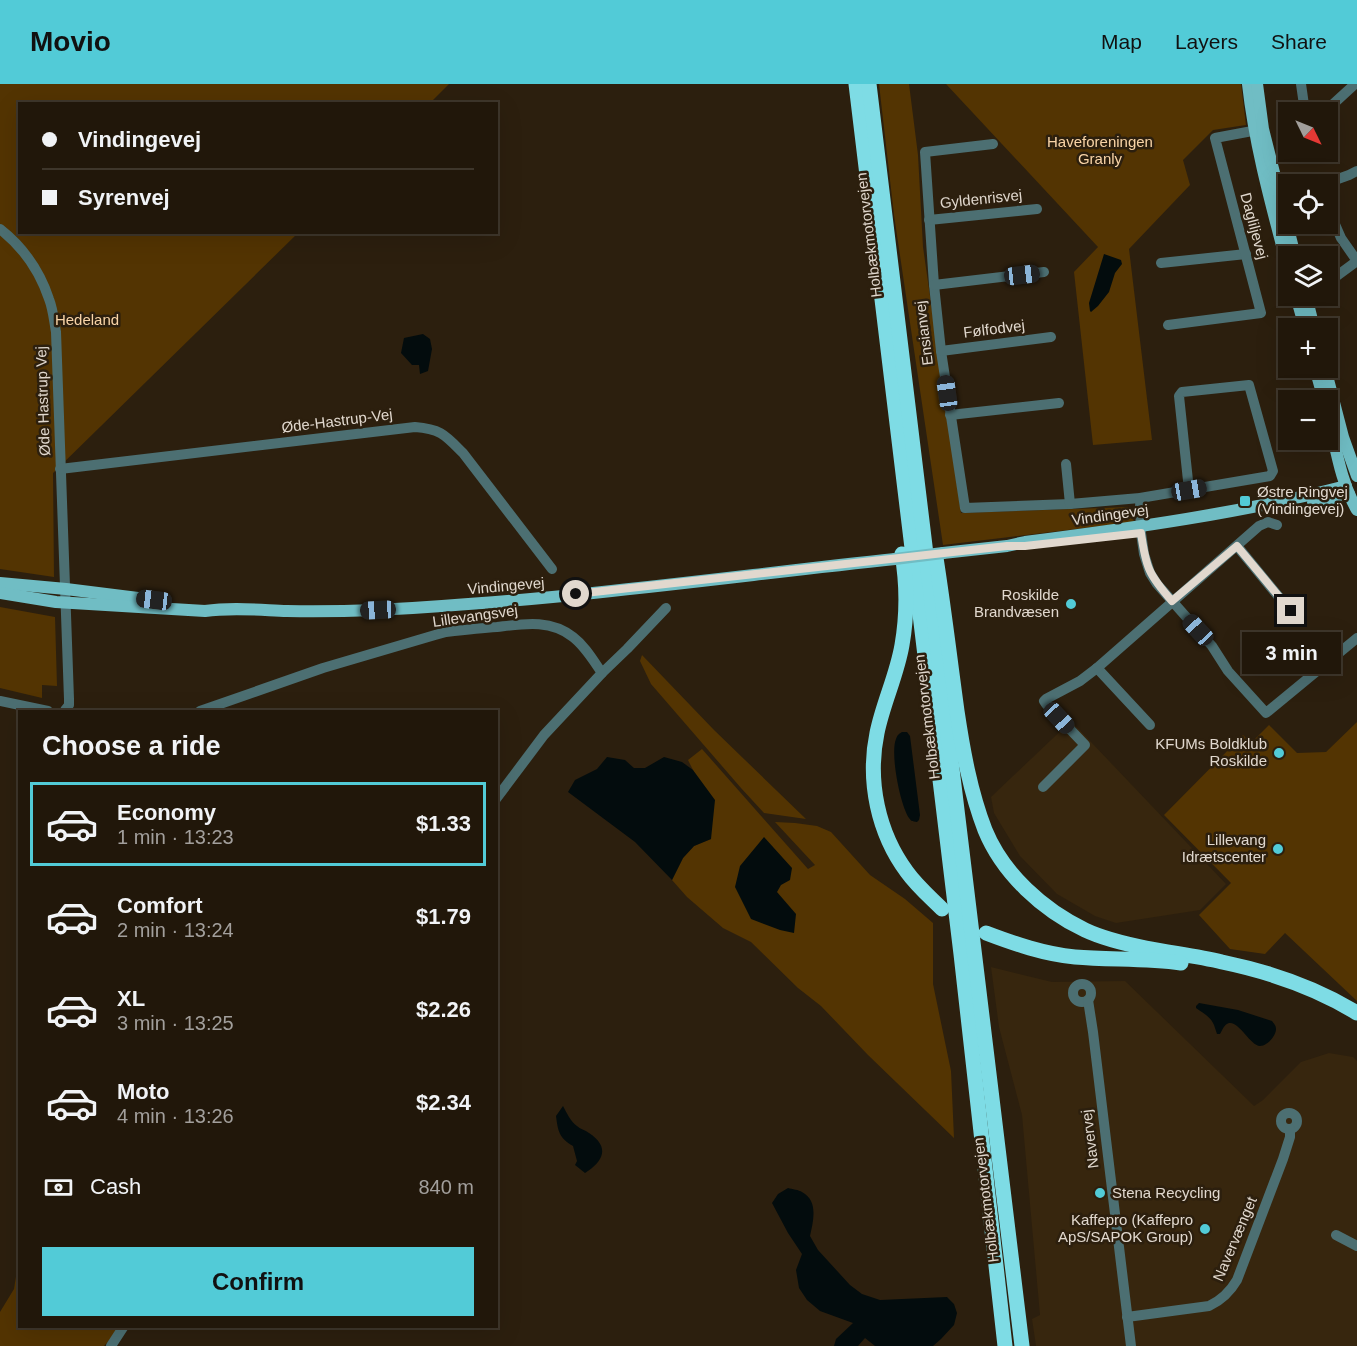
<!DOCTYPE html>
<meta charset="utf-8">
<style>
body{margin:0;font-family:Arial,sans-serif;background:#292013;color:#f1f3f6;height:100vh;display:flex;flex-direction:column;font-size:22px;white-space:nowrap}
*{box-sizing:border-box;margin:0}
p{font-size:20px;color:#a29f9c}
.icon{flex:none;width:33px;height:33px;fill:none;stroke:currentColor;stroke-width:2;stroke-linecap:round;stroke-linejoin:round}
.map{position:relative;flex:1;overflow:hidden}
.sheet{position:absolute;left:18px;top:626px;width:480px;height:618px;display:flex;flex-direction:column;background:#21170a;border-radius:0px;box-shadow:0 6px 24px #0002,0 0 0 2px #3e362b}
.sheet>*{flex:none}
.banner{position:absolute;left:18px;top:18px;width:480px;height:132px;border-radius:0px;box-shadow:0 6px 24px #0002,0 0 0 2px #3e362b;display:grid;align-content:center;height:132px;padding:0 24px;background:#21170a}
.needle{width:39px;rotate:133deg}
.fabs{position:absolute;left:1278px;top:18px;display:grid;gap:12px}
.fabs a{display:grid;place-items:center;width:60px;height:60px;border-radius:0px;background:#21170a;box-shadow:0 6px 24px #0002,0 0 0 2px #3e362b;font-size:30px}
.end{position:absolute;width:27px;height:27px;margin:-14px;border:8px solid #e1d8ce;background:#111;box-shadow:0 0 0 3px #111}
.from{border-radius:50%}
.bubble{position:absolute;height:42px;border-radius:0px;background:#21170a;box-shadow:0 6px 24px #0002,0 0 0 2px #3e362b;font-size:20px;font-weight:800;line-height:42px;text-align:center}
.car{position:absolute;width:18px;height:36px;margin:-18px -9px;border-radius:8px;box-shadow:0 0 4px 2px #0007;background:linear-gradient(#222 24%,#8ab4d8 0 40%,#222 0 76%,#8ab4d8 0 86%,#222 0)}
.banner b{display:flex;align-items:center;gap:21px;height:57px;font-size:22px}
.banner b+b{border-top:2px solid #3e362b}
.banner i{width:15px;height:15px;background:#f1f3f6}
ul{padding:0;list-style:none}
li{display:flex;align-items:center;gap:18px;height:84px;margin:0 12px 9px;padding:0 12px;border:3px solid transparent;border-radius:0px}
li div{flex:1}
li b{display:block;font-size:22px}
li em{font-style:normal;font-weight:800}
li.selected{border-color:#52cbd7}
li>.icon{width:54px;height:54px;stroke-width:1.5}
h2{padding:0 24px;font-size:27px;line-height:72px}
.pay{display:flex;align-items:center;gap:15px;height:66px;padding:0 24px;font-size:22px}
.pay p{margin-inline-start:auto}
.primary-button{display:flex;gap:12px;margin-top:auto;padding:12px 24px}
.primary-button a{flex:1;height:69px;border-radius:0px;background:#52cbd7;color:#111;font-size:24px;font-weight:800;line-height:69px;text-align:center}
header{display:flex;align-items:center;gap:36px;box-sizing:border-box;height:84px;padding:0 30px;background:#52cbd7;color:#111}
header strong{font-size:28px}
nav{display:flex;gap:33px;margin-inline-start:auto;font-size:21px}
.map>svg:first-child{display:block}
.built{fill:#37260e}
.green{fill:#533402}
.water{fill:#030c0d}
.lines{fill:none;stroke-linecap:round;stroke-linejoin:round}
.minor{stroke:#4c6f72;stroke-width:10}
.major{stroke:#70bdc4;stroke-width:12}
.highway{stroke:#7edce5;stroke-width:15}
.major-bridge{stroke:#70bdc4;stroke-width:12}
.route{stroke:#e1d8ce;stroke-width:8}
.poi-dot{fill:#52cbd7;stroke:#2c1f0e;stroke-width:2}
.labels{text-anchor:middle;stroke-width:5;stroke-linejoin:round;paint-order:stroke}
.park-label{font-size:15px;fill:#f9d4a7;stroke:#2c1f0e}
.street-label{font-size:15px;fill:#e1d8ce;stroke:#2c1f0e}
.poi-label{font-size:15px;fill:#e1d8ce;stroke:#2c1f0e;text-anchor:end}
</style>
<header>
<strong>Movio</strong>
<nav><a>Map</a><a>Layers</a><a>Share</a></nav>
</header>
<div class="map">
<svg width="1357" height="1262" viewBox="0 0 1357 1262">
<rect width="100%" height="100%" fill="#2c1f0e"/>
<g class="built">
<polygon points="1071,637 1226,800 1200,826 1116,839 1095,832 1057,810 1020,772 994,729 991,713"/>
<polygon points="991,883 1052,898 1125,897 1254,1022 1263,1016 1301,978 1329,969 1353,973 1357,977 1357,1262 1036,1262 1032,1235 1040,1231 1022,1031 999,943"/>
</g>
<g class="green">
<polygon points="0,0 449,0 429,20 20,20 20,148 298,149 53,389 54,493 0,485"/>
<polygon points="879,0 909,0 918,71 923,163 961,429 1130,423 1134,438 943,461 894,131"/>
<polygon points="946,0 1241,0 1246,41 1213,46 1183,76 1190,101 1129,165 1152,356 1093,361 1074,188 1098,163"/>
<polygon points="0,523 55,533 57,602 42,601 42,614 0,604"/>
<polygon points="642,571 714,646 806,735 764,729 741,704 651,600 640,577"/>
<polygon points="1357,638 1357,917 1285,849 1265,870 1230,865 1199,831 1231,799 1164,731 1243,651 1251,659 1269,641 1297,669 1326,668"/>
<polygon points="702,665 808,785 815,781 775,738 795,739 817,742 831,748 870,791 905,815 933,839 933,900 951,987 954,1054 868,971 821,922 798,904 751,858 723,844 687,813 672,796 683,774 694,762 711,755 693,686 688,676"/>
<polygon points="19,1174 20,1242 120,1242 115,1250 104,1262 0,1262 0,1228 14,1205"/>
</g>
<g class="water">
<polygon points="1104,170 1121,176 1122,180 1115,189 1109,208 1098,222 1091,228 1090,227 1089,219"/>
<polygon points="423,250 430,255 432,265 428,287 420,290 419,281 412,281 401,269 404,254"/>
<path d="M902 648H907L910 652 920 731 919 736 917 738C912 737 912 738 909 734 900 721 890 669 896 655 898 650 899 650 902 648Z"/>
<polygon points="607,673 625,676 634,684 645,684 664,673 682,678 693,686 715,716 711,755 694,762 683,774 672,796 635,758 568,708 575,696 597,685"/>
<polygon points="764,753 792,784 790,796 781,801 777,808 796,830 794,849 780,846 751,835 735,803 740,782"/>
<path d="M1199 919 1238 926 1272 937C1274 940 1276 941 1276 945 1276 952 1267 962 1260 962 1250 961 1239 937 1229 939 1224 940 1222 947 1220 950H1217C1216 947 1215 944 1214 941 1211 933 1203 929 1196 924V922Z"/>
<path d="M563 1022C567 1029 570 1037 577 1042 580 1045 585 1046 589 1049 610 1063 604 1077 585 1089L575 1081 577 1077 573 1062C559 1054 558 1047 556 1032Z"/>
<path d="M788 1104C792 1105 799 1106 802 1108 819 1117 813 1138 810 1152L818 1166 850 1201 862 1210 880 1216 947 1213 954 1220 957 1229 954 1241 941 1255 933 1262H875L865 1254 858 1262H834L836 1255 853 1239 820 1227 807 1216 799 1204 796 1186 802 1170 788 1149 772 1119 778 1110Z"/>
</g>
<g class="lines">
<g class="minor">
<polyline points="1301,0 1305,28"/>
<polyline points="1320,28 1331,22 1355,0"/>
<polyline points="993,60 925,68 934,201 941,267 965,424 1070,420 1140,414 1270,392 1273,387 1249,301 1182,308 1179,312 1189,406"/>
<polyline points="1324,100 1349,91 1357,87"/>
<polyline points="1328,113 1334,138 1341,154 1357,177 1334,194"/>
<polyline points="929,136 1037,125"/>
<path d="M0 145C23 163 40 188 49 215 53 225 54 237 56 248L69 615V621L65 626"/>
<polyline points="1161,179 1246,170"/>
<polyline points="934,201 1044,188"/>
<polyline points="1168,241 1261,229 1215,54 1263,45"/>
<polyline points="941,267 1051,253"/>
<polyline points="950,331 1059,319"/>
<polyline points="1066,380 1070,420"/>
<path d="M60 385 415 343C441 345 445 351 463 369L552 485"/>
<polyline points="1140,414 1141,449 1144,470 1150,489 1157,500 1212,562 1228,587 1266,629 1357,554"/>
<polyline points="1237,462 1292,529"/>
<polyline points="1097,584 1150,641"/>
<polyline points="602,589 627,565 666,524"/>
<polyline points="0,617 48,627"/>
<path d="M200 627 323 584 435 551 446 548C463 546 480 544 497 543 523 540 550 535 573 553 585 562 593 576 602 589L544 651 496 715"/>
<polyline points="1043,703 1085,661 1046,620 1044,617 1046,615 1080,597 1097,584 1259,442 1268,438 1277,441"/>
<circle cx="1082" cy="909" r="9"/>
<polyline points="1088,916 1093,948 1131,1262"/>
<circle cx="1289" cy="1037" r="8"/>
<polyline points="1336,1151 1357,1162"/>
<path d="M1127 1233 1209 1222C1222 1216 1230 1208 1237 1196L1283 1075 1290 1053V1045"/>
<polyline points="111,1262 124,1242"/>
</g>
<g class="major">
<path d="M1248 0C1255 63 1272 123 1288 184"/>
<polyline points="1257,0 1263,45 1295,172"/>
<polyline points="1296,212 1305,244"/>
<polyline points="1306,212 1314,244"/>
<polyline points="1315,284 1324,316"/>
<polyline points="1325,284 1343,353 1357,392"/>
<path d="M1328 331C1336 363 1340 397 1357 426"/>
<polyline points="1313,419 1349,410"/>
<path d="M943 469 1007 462 1025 458C1133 444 1241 429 1346 402"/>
<polyline points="0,499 66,505 154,516"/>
<path d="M0 509 56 518 205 527C232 523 260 526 287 527 339 528 390 526 442 522 593 512 744 491 895 475"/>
</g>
<g class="highway">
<polyline points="856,0 961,870 1005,1262"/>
<polyline points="869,0 1022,1262"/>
<path d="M902 470C907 499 907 532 902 561 897 591 883 619 877 649 867 697 878 749 907 788 917 802 930 813 942 825"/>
<path d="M936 474C944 525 950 576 957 627 963 667 970 707 985 746 1003 790 1043 826 1085 846 1104 855 1126 860 1146 864 1171 869 1197 872 1222 878 1270 888 1315 903 1357 929"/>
<path d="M986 849C1015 860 1044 870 1075 873 1110 876 1146 874 1181 879"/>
</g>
<polyline class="major-bridge" points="895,475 943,469"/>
</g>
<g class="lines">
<path class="route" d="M576 510 1007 462H1025L1141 449C1146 484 1149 491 1172 517L1237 462 1291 527"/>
</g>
<g class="poi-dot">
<rect x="1239" y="411" width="12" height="12" rx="3"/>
<circle cx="1071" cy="520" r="6"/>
<circle cx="1279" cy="669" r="6"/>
<circle cx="1278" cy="765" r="6"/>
<circle cx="1100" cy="1109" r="6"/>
<circle cx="1205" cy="1145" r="6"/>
</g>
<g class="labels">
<g class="park-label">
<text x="1100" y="63">Haveforeningen<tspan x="1100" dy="17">Granly</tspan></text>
<text x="87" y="241">Hedeland</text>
</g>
<g class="street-label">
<text transform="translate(981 115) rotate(-6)" y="5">Gyldenrisvej</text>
<text transform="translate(1254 142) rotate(75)" y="5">Dagliljevej</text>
<text transform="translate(869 151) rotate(-97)" y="5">Holbækmotorvejen</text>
<text transform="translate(994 245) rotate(-7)" y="5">Følfodvej</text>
<text transform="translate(924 249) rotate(-97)" y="5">Ensianvej</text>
<text transform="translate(43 317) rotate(-92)" y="5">Øde Hastrup Vej</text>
<text transform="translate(337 337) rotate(-7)" y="5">Øde-Hastrup-Vej</text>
<text transform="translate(1110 431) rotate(-8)" y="5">Vindingevej</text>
<text transform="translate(506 502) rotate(-5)" y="5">Vindingevej</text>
<text transform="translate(475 532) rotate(-8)" y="5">Lillevangsvej</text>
<text transform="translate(927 633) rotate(-97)" y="5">Holbækmotorvejen</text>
<text transform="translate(1090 1055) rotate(-97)" y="5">Navervej</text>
<text transform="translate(986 1116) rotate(-97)" y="5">Holbækmotorvejen</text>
<text transform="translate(1235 1155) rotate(-67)" y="5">Navervænget</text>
</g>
<g class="poi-label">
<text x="1257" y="413" text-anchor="start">Østre Ringvej<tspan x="1257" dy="17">(Vindingevej)</tspan></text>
<text x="1059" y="516">Roskilde<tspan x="1059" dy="17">Brandvæsen</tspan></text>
<text x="1267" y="665">KFUMs Boldklub<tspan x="1267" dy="17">Roskilde</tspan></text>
<text x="1266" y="761">Lillevang<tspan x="1266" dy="17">Idrætscenter</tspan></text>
<text x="1112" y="1114" text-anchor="start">Stena Recycling</text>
<text x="1193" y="1141">Kaffepro (Kaffepro<tspan x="1193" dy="17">ApS/SAPOK Group)</tspan></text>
</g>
</g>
</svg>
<div class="fabs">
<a><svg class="needle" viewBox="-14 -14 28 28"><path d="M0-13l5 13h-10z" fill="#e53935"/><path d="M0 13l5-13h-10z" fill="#a29f9c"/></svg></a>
<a><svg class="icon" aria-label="locate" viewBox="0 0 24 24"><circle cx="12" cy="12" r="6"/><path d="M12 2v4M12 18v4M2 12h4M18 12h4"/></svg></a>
<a><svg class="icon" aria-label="layers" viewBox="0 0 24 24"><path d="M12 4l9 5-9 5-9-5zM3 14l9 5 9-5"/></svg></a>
<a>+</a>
<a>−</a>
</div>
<i class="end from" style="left:576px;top:510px"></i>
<i class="end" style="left:1291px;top:527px"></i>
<div class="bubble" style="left:1242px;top:548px;width:99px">3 min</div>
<i class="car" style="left:1022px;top:191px;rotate:83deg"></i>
<i class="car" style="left:947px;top:309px;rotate:352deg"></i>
<i class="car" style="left:1189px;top:406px;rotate:80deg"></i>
<i class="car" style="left:154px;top:516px;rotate:277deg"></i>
<i class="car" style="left:378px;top:526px;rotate:267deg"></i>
<i class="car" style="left:1198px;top:546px;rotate:317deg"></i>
<i class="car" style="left:1059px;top:634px;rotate:137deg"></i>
<div class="banner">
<b><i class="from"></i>Vindingevej</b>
<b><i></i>Syrenvej</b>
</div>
<section class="sheet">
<h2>Choose a ride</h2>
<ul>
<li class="selected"><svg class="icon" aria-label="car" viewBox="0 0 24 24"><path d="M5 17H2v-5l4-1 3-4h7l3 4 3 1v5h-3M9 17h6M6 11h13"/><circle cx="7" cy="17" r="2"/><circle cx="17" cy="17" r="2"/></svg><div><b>Economy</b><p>1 min · 13:23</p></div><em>$1.33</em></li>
<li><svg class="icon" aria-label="car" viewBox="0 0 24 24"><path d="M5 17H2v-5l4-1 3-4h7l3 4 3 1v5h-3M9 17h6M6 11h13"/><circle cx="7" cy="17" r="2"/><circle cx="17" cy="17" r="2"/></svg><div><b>Comfort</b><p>2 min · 13:24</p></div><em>$1.79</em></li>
<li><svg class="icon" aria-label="car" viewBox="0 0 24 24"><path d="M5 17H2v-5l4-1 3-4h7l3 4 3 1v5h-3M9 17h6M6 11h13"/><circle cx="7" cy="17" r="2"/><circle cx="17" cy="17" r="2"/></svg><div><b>XL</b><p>3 min · 13:25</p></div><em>$2.26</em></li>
<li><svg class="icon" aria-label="car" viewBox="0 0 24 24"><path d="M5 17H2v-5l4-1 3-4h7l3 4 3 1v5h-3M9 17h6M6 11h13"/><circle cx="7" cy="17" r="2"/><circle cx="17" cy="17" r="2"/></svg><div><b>Moto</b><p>4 min · 13:26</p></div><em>$2.34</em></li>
</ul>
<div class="pay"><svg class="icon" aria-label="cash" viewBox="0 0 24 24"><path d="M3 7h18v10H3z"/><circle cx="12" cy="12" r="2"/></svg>Cash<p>840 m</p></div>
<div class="primary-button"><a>Confirm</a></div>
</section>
</div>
